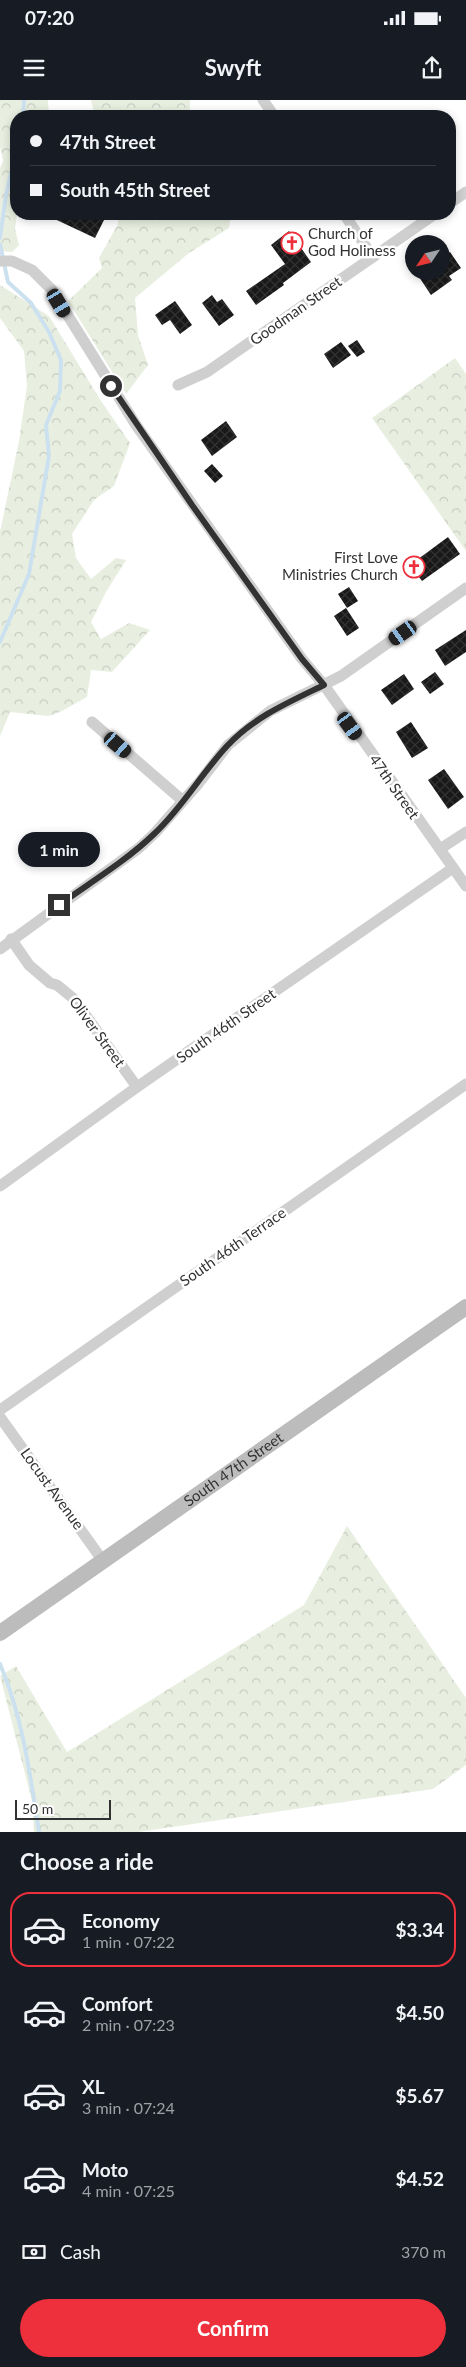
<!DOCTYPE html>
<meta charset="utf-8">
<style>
body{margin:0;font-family:Lato,sans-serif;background:#20242c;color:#f1f3f6;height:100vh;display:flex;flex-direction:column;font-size:19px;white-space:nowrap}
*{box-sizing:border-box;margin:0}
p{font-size:16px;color:#9ea1a6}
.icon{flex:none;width:28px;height:28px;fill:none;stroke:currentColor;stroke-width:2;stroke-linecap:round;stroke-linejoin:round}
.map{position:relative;height:1732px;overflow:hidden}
.sheet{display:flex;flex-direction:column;background:#171b24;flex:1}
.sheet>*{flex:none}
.top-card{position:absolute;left:10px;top:10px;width:446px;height:110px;border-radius:20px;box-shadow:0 2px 8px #0003;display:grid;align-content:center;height:110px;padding:0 20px;background:#171b24}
.needle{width:32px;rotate:235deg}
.buttons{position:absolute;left:405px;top:135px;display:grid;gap:10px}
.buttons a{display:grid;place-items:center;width:45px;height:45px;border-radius:50%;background:#171b24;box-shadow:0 2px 8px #0003;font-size:25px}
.scale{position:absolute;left:15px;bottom:12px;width:96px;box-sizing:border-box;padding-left:5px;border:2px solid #323232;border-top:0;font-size:14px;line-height:18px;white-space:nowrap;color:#323232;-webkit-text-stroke:4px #fff;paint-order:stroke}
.end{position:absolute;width:22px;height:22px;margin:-11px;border:6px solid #323232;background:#fff;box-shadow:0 0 0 2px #fff}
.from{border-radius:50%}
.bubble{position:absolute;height:35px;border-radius:18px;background:#171b24;box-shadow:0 2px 8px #0003;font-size:16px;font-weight:700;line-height:35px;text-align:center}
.car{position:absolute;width:15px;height:30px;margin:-15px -8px;border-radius:6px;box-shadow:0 0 4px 1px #0007;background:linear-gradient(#222 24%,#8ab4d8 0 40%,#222 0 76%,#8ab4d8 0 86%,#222 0)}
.top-card b{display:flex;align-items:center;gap:18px;height:48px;font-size:19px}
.top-card b+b{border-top:1px solid #363941}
.top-card i{width:12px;height:12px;background:#f1f3f6}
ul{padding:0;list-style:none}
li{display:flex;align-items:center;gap:15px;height:75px;margin:0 10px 8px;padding:0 10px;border:2px solid transparent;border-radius:20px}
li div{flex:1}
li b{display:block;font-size:19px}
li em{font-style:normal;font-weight:700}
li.selected{border-color:#ed303b}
li>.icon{width:45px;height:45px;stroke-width:1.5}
h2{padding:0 20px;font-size:22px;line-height:60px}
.pay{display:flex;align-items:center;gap:12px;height:55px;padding:0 20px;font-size:19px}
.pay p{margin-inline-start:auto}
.cta{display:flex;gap:10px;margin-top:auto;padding:10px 20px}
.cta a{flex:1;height:58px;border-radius:30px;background:#ed303b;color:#fff;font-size:20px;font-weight:700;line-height:58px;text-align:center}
.status{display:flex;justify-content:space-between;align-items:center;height:35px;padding:0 25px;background:#171b24;direction:ltr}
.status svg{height:14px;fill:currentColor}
header{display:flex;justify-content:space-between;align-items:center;height:65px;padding:0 20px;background:#171b24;font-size:22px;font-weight:700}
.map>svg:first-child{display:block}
.forest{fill:url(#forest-crowns)}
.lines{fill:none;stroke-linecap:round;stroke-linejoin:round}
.stream{stroke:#cce1ef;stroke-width:4}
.building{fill:url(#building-cross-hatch)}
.street{stroke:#cfcfcf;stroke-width:11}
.secondary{stroke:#bcbcbc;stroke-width:16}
.route{stroke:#323232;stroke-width:6}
.labels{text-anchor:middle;stroke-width:5;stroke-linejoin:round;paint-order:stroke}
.poi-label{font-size:15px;fill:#323232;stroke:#fff;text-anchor:start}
.street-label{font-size:15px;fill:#323232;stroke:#fff}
</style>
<div class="status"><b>07:20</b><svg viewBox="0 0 49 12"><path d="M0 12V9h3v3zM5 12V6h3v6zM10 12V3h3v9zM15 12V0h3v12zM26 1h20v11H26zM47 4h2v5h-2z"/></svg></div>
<header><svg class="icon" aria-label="menu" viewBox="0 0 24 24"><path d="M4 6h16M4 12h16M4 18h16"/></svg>Swyft<svg class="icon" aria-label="share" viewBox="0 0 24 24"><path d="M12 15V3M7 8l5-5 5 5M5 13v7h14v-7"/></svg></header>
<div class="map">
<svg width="466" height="1732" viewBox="0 0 466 1732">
<defs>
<pattern id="forest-crowns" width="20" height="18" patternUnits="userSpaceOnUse" patternTransform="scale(1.25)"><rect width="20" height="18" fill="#e8efe0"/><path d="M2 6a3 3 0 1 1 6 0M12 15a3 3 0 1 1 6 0" fill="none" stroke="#c7cdc1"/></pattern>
<pattern id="building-cross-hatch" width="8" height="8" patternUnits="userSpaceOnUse" patternTransform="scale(1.25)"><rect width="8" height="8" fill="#191919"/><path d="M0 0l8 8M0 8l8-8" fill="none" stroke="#323232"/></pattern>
</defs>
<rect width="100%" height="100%" fill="#fff"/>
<g class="forest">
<polygon points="0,0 48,0 49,16 16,16 17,114 15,129 19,145 12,152 0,151 0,68 3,61 0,47"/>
<polygon points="91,0 190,0 190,16 95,16"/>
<polygon points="118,114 231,114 229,128 189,153 135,198 138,235 148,265 126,294 68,201 102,168 99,158 118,124"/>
<polygon points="0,185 49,216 101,301 130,343 114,386 94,400 72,434 76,458 91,479 116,458 126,460 106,492 91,522 101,539 129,523 150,530 112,572 91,570 87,597 60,612 49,616 10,612 0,636 0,432 19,341 27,286 24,251 0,218"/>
<polygon points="455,258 466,274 466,451 372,318"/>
<polygon points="347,1426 466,1598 466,1665 433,1689 138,1732 34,1732 32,1701 0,1576 16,1566 67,1652 304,1505"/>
</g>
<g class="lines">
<g class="stream">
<polyline points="23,16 24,0"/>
<polyline points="0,138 6,95 16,52"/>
<polyline points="0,144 8,182 31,203 49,232 61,260 60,291 46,325 49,356 29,474 0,542"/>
<path d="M0 1564C23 1618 30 1674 39 1732"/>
</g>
</g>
<g class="building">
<polygon points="44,114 107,114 95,138"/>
<polygon points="289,131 311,162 283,183 284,185 256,205 246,191 285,164 271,145"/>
<polygon points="450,152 461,168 449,176 452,180 431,195 415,171 441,171 441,158"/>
<polygon points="212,195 217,202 222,199 234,215 219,226 202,203"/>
<polygon points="175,201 192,225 180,234 170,220 162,225 155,215"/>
<polygon points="357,240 365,252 357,257 348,246"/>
<polygon points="341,242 351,255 333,268 324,254"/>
<polygon points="226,321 237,337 212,356 201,340"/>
<polygon points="212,364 223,376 215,383 204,371"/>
<polygon points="448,437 460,454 422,481 410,465"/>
<polygon points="349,487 358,501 347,508 338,494"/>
<polygon points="346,508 359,528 347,536 334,516"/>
<polygon points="466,530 466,552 445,566 435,550"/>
<polygon points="435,572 444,584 430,594 421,582"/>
<polygon points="404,574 414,589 392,605 381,590"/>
<polygon points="411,622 428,648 412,658 396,632"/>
<polygon points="444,669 464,697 448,709 428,680"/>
</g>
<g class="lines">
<g class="street">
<polyline points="263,0 274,16"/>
<polyline points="450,103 466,92"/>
<polyline points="344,114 373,157"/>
<polyline points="0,161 12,161 32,170 52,190 136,325 302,559 324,585 466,786"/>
<polyline points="178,285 207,272 435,114"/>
<polyline points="92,622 183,701"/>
<polyline points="440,749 466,732"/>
<polyline points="11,839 29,865 50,883 57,885 74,899 137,987"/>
<polyline points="0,849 139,748 155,733 198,684 228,645 270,611 341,576 466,488"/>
<polyline points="0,1086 137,987 453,768"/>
<polyline points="0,1310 466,984"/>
<polyline points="0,1317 103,1461"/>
</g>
<path class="secondary" id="s1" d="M0 1533 466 1207"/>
</g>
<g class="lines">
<path class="route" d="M59 805C91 782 126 761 154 734 182 708 201 674 227 646 254 617 289 602 324 585L302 559 192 405 111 286"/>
</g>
<defs>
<g id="church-ring" transform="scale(1.125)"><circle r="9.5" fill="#fff" stroke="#ed303b" stroke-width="1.5"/><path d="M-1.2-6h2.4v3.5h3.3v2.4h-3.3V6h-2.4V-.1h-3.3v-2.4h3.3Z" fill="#ed303b"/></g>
</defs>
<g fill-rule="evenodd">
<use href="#church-ring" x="292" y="143"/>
<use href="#church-ring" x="414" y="467"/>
</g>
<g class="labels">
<g class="poi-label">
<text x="308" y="139">Church of<tspan x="308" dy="17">God Holiness</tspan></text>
<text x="398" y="463" text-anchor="end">First Love<tspan x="398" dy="17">Ministries Church</tspan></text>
</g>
<g class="street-label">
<text transform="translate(296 211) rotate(-35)" y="5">Goodman Street</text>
<text transform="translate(394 687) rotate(55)" y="5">47th Street</text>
<text transform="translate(226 926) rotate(-35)" y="5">South 46th Street</text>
<text transform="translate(97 932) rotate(54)" y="5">Oliver Street</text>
<text transform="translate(233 1147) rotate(-35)" y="5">South 46th Terrace</text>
<text dy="5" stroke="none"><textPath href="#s1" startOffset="285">South 47th Street</textPath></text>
<text transform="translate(52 1389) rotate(54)" y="5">Locust Avenue</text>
</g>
</g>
</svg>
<div class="buttons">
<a><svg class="needle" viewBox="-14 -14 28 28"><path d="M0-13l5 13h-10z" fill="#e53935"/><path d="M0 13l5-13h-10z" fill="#9ea1a6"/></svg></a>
</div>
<div class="scale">50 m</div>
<i class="end from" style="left:111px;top:286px"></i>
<i class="end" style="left:59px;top:805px"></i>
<div class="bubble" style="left:18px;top:732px;width:82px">1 min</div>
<i class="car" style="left:59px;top:203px;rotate:149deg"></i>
<i class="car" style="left:403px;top:533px;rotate:235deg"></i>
<i class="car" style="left:350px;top:626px;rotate:144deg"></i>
<i class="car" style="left:118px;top:645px;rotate:131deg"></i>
<div class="top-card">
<b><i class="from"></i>47th Street</b>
<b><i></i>South 45th Street</b>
</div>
</div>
<section class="sheet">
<h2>Choose a ride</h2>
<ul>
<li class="selected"><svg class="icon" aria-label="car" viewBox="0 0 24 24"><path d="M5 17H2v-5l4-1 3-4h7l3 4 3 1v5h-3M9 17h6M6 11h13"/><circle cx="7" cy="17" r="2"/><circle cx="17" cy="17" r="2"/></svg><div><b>Economy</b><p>1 min · 07:22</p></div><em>$3.34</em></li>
<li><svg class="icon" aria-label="car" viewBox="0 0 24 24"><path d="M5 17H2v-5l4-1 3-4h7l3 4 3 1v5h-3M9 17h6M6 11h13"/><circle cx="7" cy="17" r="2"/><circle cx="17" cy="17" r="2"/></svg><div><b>Comfort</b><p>2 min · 07:23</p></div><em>$4.50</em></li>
<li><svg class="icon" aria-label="car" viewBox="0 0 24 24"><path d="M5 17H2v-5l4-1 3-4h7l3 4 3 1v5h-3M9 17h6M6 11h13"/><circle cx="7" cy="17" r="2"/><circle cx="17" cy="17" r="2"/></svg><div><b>XL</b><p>3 min · 07:24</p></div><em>$5.67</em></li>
<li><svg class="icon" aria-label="car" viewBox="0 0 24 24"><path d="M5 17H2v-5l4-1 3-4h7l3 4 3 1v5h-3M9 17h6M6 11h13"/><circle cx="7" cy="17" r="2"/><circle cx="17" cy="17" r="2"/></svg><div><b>Moto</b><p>4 min · 07:25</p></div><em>$4.52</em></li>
</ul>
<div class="pay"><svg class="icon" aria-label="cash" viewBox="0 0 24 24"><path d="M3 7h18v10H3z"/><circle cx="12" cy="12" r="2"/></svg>Cash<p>370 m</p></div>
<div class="cta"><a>Confirm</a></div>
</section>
